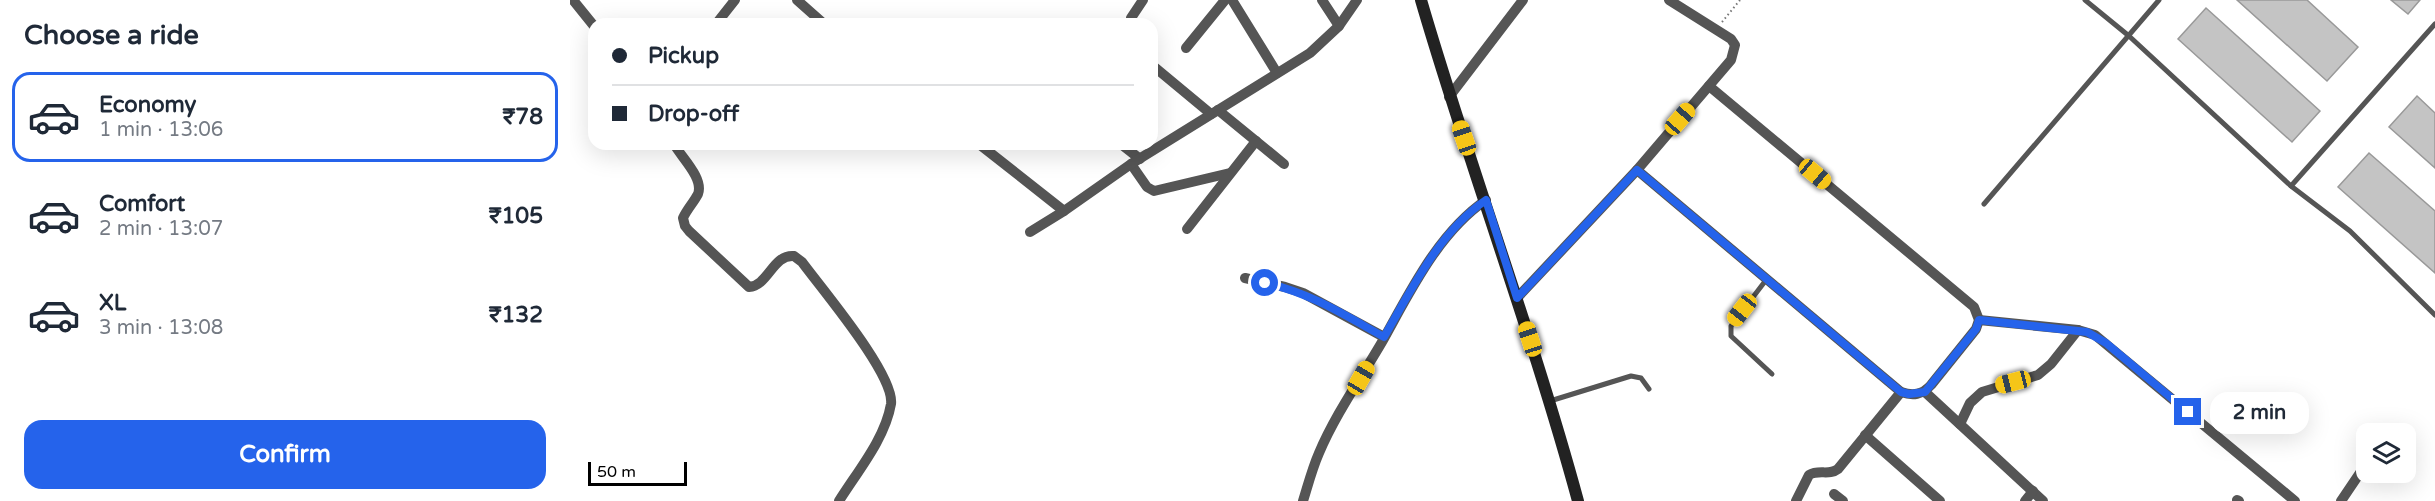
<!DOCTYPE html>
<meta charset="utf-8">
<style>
body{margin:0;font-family:"Varela Round",sans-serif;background:#f2f2f3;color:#1f2937;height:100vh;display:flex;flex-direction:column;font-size:22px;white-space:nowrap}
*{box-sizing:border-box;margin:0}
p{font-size:20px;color:#747a83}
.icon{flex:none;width:33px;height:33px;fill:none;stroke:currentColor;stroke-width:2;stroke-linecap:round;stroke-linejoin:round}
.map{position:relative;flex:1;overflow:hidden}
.drawer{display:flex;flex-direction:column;background:#fff;width:570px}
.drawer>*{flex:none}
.banner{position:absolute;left:18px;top:18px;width:570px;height:132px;border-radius:18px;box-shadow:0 6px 24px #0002;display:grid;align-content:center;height:132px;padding:0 24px;background:#fff}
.fabs{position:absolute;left:1786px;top:423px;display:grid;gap:12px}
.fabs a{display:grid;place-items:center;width:60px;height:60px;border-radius:12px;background:#fff;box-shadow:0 6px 24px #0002;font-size:30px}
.scale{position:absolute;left:18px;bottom:15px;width:99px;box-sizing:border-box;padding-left:6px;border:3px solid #000;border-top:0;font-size:16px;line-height:21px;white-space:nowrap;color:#000;-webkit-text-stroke:4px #fff;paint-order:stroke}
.end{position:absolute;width:27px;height:27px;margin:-14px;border:8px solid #2563eb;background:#fff;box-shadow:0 0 0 3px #fff}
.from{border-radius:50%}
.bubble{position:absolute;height:42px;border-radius:18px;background:#fff;box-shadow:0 6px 24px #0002;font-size:20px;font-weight:700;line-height:42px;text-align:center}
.car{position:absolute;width:18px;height:36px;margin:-18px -9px;border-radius:8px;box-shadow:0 0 4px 2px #0007;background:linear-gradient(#f5c518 24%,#345 0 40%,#f5c518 0 76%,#345 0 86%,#f5c518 0)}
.banner b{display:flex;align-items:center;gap:21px;height:57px;font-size:22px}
.banner b+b{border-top:2px solid #e0e1e3}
.banner i{width:15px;height:15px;background:#1f2937}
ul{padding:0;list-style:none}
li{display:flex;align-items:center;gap:18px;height:90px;margin:0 12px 9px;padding:0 12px;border:3px solid transparent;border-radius:18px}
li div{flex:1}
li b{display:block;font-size:22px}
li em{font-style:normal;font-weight:700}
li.active{border-color:#2563eb}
li>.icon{width:54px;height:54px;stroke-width:1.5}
h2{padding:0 24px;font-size:27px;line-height:72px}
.action{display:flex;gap:12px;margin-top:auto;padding:12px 24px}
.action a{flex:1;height:69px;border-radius:18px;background:#2563eb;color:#fff;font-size:24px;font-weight:700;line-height:69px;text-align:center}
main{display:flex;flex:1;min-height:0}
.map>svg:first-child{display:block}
.building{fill:#c4c4c4;stroke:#999;stroke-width:1.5}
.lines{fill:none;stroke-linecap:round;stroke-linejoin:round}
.path{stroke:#777;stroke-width:2;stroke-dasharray:1.5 3;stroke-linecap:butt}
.lane{stroke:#555;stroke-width:5}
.street{stroke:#555;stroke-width:10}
.secondary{stroke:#222;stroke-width:12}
.route{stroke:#2563eb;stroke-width:8}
</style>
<main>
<section class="drawer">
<h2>Choose a ride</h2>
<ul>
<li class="active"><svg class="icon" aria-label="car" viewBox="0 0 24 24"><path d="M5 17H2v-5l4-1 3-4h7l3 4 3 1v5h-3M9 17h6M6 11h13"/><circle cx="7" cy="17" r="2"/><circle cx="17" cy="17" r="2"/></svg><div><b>Economy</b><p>1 min · 13:06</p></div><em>₹78</em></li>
<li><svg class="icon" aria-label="car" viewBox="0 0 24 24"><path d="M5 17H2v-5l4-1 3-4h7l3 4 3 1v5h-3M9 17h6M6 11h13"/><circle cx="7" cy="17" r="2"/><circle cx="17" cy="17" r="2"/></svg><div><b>Comfort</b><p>2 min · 13:07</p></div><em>₹105</em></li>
<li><svg class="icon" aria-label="car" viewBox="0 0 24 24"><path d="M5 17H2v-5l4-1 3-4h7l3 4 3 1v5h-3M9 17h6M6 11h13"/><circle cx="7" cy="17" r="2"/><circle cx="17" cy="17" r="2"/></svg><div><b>XL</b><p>3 min · 13:08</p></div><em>₹132</em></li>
</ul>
<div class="action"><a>Confirm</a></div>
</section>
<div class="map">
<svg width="1865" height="501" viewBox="0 0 1865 501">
<rect width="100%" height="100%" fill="#fff"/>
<g class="building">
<polygon points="1667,0 1737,0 1788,47 1757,81"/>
<polygon points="1821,0 1850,0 1838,14"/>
<polygon points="1636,8 1750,111 1722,142 1608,39"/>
<polygon points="1847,96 1865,113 1865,168 1819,127"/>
<polygon points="1799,153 1865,211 1865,273 1768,187"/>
</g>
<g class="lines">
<polyline class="path" points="1152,22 1170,0"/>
<g class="lane">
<polyline points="1515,0 1559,36 1721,186 1780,231 1865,315"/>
<polyline points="1721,186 1865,24"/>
<polyline points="1414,204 1589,0"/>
<polyline points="1196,280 1161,326 1161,336 1202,374"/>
<polyline points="980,401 1061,376 1071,378 1079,389"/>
</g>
<g class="street">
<polyline points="3,0 24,26"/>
<polyline points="227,0 254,24"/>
<polyline points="662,0 707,73"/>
<polyline points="752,0 769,26"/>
<polyline points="561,18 573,0"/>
<polyline points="146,24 165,0"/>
<polyline points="616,48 655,0"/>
<polyline points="582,65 641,114"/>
<polyline points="879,97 953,0"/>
<polyline points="648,110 714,164"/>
<path d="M104 144C111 157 134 178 128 194 124 202 117 209 113 218L115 226 119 231 179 287C198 286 203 254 224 256L232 262C251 288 325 375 321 404 315 439 287 472 269 501"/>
<polyline points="409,144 494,211"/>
<polyline points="551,144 570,159"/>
<polyline points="561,164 577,187 584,191 660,173"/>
<path d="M1067 170 1331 392C1343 396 1352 395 1361 385L1406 329 1409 320 1404 307 1139 86"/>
<polyline points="617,229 686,141"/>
<polyline points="460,232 494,211 561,164 740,53 769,26 787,0"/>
<polyline points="675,278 715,287 733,293 814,337"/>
<polyline points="947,298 1067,170 1161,60 1165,45 1161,39 1099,0"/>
<polyline points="1409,320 1508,330 1525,335 1725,501"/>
<polyline points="1355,392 1473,501"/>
<polyline points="1390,424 1400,403 1412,392 1468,375 1481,364 1508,330"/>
<polyline points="1295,435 1370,501"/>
<polyline points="1264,494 1273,501"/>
<polyline points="1667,500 1669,501"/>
<path d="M733 501C738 485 742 469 749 453 765 415 791 378 812 342 840 292 868 233 916 200"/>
<path d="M1226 501 1239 475C1249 469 1259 476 1268 469L1331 392"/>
<polyline points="1455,501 1463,491"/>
<polyline points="1771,501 1794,467"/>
</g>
<path class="secondary" d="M851 0C900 168 962 332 1008 501"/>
</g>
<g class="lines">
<path class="route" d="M695 283C739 292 776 316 814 337 842 289 869 232 916 200L947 298 1067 170 1331 392 1339 394 1355 392 1406 329 1409 320 1517 332 1536 343 1618 412"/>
</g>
</svg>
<div class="fabs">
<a><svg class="icon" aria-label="layers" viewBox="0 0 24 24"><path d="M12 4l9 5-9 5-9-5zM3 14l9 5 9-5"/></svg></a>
</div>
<div class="scale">50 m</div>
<i class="end from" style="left:695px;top:283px"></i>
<i class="end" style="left:1618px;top:412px"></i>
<div class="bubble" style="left:1640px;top:392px;width:99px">2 min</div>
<i class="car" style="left:1110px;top:119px;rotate:41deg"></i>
<i class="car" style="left:894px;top:138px;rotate:341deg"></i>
<i class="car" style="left:1245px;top:174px;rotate:130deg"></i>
<i class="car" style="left:1172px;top:310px;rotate:218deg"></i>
<i class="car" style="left:960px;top:339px;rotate:342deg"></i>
<i class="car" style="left:791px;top:378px;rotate:30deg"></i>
<i class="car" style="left:1443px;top:382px;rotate:256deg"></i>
<div class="banner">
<b><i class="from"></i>Pickup</b>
<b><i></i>Drop-off</b>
</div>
</div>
</main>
